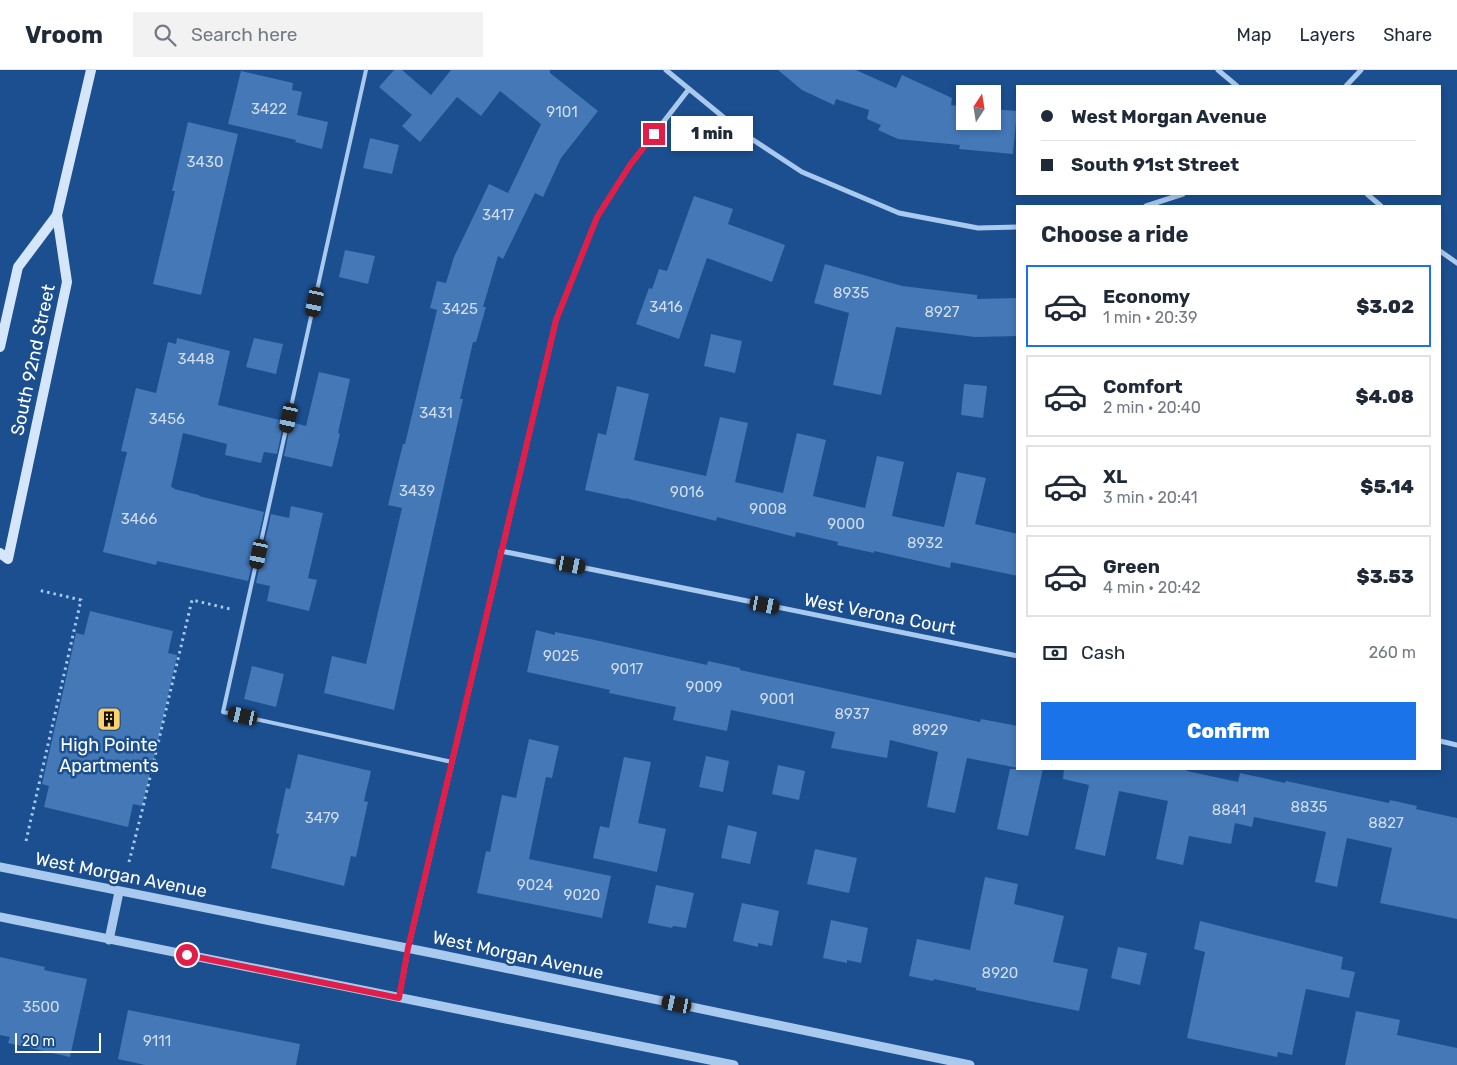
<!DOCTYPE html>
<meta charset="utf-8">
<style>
body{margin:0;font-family:Rubik,sans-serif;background:#f2f2f3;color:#1f2937;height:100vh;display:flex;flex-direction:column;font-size:19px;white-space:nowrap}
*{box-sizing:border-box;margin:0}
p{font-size:16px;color:#747a83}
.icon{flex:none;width:28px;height:28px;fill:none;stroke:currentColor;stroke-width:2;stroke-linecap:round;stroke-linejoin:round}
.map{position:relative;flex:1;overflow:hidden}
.details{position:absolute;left:1016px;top:135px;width:425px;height:565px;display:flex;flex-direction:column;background:#fff;border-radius:0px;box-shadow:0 2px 8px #0003}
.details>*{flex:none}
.top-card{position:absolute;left:1016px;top:15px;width:425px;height:110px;border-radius:0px;box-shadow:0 2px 8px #0003;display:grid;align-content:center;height:110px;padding:0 25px;background:#fff}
.needle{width:32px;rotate:12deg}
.fabs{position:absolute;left:956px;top:15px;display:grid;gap:10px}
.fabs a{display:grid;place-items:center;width:45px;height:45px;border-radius:0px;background:#fff;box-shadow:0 2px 8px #0003;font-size:25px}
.scale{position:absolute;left:15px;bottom:12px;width:86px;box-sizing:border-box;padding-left:5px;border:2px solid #fff;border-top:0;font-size:14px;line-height:18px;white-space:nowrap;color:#fff;-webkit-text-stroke:4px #1b4f8f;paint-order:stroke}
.end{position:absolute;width:22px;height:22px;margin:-11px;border:6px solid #e11d48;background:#fff;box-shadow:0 0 0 2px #fff}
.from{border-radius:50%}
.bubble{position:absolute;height:35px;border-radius:0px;background:#fff;box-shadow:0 2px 8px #0003;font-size:16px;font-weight:800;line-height:35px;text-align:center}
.car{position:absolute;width:15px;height:30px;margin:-15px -8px;border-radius:6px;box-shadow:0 0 4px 1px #0007;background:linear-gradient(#222 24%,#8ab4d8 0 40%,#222 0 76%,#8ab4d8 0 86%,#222 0)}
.top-card b{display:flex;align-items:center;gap:18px;height:48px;font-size:19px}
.top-card b+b{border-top:1px solid #e0e1e3}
.top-card i{width:12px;height:12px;background:#1f2937}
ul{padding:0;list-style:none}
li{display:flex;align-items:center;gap:15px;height:82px;margin:0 10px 8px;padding:0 15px;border:2px solid #e0e1e3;border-radius:0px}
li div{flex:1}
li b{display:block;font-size:19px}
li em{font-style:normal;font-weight:800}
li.current{border-color:#1a73e8}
li>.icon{width:45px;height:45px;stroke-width:1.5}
h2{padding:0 25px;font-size:22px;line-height:60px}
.pay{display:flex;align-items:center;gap:12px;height:55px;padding:0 25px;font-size:19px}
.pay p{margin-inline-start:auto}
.primary-button{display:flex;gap:10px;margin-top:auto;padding:10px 25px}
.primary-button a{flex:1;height:58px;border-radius:0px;background:#1a73e8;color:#fff;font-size:20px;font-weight:800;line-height:58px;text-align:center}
header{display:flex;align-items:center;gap:30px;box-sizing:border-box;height:70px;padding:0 25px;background:#fff;border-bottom:1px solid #e0e1e3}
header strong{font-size:24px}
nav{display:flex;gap:28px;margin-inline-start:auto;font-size:18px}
.search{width:350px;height:45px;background:#f2f2f3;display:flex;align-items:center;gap:12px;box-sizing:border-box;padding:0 18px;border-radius:0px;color:#747a83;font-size:19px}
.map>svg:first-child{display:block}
.building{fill:#4478b7}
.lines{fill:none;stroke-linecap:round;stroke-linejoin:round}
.path{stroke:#a9c9ee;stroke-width:3;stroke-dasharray:2.5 4;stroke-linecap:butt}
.service{stroke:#a9c9ee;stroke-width:4}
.minor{stroke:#a9c9ee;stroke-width:5}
.tertiary{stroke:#a9c9ee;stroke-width:9}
.secondary{stroke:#d6e6fa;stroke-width:10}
.route{stroke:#e11d48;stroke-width:6}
.labels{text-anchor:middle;stroke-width:5;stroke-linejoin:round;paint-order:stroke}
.number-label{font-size:15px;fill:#d0dded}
.street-label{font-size:18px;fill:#fff;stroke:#1b4f8f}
.poi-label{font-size:18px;fill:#fff;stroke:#1b4f8f}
</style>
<header>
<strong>Vroom</strong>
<div class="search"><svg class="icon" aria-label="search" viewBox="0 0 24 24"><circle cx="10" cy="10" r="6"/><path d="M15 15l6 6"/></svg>Search here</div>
<nav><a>Map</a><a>Layers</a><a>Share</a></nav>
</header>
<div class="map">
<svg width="1457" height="995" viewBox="0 0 1457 995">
<rect width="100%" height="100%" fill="#1b4f8f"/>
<g class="building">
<polygon points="394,0 402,0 431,25 451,0 550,0 550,3 598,41 561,88 543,127 535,123 503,189 498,186 483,237 486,237 476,272 473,272 460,329 463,329 394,640 324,623 332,586 366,594 402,438 388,435 403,374 405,374 437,240 430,238 437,211 446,213 454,187 489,114 508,123 541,54 500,21 481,46 457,27 420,72 402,56 412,45 379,17"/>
<polygon points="778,0 856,0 896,18 902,5 952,28 951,35 965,37 965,51 992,51 992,39 1017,41 1013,84 959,79 960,75 898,69 878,60 881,55 867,49 869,40 836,29 834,35 802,20"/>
<polygon points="241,1 293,13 292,20 302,22 297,45 328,52 322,79 295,72 296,70 228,54"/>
<polygon points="188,52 238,64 201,225 153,214 175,121 172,121"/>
<polygon points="370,68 399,75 392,104 363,98"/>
<polygon points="694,126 733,139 728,154 785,175 772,212 707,188 679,269 636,254 649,218 652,219 659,199 667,201"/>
<polygon points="345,180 375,186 368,214 339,207"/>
<polygon points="825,194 902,216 977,225 977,229 1018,228 1018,266 975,267 896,257 881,325 833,315 849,243 814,233"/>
<polygon points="711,264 742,271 735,303 704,296"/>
<polygon points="177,268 230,281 218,335 284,351 277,384 264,382 261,393 225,385 227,374 183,363 171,417 174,418 174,419 199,425 199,426 264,442 248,511 157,491 156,495 103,482 127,382 121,381 136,318 156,323 168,272 176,274"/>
<polygon points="254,268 283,274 276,304 246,297"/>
<polygon points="319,302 350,309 338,363 340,364 332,397 284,386 291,352 306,356"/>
<polygon points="964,314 987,316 983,348 961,345"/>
<polygon points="617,316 649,324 634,390 706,406 720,347 748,353 735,412 783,423 797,363 826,370 813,426 865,438 877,386 904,392 892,446 944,457 957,402 986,408 975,454 1018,464 1018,506 951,492 950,498 874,481 874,483 837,475 838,472 796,462 795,467 717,447 716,451 625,428 625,429 585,420 598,363 606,365"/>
<polygon points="291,436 323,443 308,508 317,510 309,541 267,531 270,516 256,513 271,444 289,448"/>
<polygon points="90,541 173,561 168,583 177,585 158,671 142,736 133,734 128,757 44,737 49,716 42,714 62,626 76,563 84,565"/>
<polygon points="536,560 555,565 555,562 595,570 707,595 708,591 740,598 740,600 980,652 981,649 1018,656 1018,698 967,688 955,743 927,737 938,682 890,670 887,688 831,678 835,662 731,640 727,661 673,650 676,637 609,623 610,620 527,602"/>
<polygon points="252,596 284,604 276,637 244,629"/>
<polygon points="529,669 559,676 552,708 546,707 529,789 611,806 602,848 477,823 486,781 490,782 502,725 516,728"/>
<polygon points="298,684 371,701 364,731 368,732 356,787 351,786 344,816 271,798 279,764 276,763 286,718 290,719"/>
<polygon points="706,686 729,691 723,722 699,717"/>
<polygon points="624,687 651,692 638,753 666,759 657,802 593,788 600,756 609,758"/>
<polygon points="778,695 805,701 799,730 772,724"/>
<polygon points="1010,699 1043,699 1028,766 997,759"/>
<polygon points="1064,699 1187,699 1187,701 1238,712 1240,703 1285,713 1286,711 1389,733 1390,730 1417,736 1416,739 1457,748 1457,849 1380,833 1392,778 1347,768 1337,817 1315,812 1326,762 1254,747 1252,757 1235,753 1231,774 1189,766 1183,795 1156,789 1168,731 1119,721 1105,786 1075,779 1089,715 1063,709"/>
<polygon points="728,755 757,762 750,794 721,788"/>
<polygon points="815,779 857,788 849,823 807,814"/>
<polygon points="985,807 1018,814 1014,834 1064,846 1053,892 1088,899 1079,941 976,920 976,918 934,909 933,911 909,906 917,869 970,880"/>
<polygon points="656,815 694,823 686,858 673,856 672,858 648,853"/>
<polygon points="742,833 779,841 772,876 758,873 758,877 733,871"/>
<polygon points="831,850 868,858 861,893 847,890 847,893 823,888"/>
<polygon points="1200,851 1343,887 1341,899 1355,902 1349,928 1306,919 1292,985 1278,982 1277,987 1187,968 1205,882 1194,879"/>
<polygon points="1118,877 1147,883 1140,915 1111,908"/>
<polygon points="0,887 45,897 44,900 87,909 70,987 8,973 10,967 0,965"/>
<polygon points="128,940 300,974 296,995 145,995 118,989"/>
<polygon points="1356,941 1400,950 1397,965 1457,978 1457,995 1345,995"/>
</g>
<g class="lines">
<g class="path">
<polyline points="26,771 81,530 38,520"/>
<polyline points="129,792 143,737 192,530 230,539"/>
</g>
<polyline class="service" points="366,0 223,642 452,692"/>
<g class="minor">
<polyline points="666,0 744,64 802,102 899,143 978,158 1018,157"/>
<polyline points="1218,0 1237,16"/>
<polyline points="1346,16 1361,0"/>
<polyline points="1367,124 1381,136"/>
<polyline points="1146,136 1183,124"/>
<polyline points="1440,181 1457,193"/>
<polyline points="501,481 1018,586"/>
<polyline points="1440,671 1457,675"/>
<polyline points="399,928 408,879 556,250 597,147 630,95 689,19"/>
</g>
<g class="tertiary">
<polyline points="0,797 442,885 970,995"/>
<polyline points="0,847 734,995"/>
<polyline points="109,870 119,822"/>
</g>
<g class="secondary">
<polyline points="0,277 18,197 57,145"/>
<polyline points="0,483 8,489 67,212 57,145 91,0"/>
</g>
</g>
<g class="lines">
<polyline class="route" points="187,885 399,928 408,878 556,250 597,147 630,95 654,64"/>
</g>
<defs>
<g id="building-square" transform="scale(1.25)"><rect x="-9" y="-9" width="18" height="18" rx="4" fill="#ffd166" stroke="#1b4f8f"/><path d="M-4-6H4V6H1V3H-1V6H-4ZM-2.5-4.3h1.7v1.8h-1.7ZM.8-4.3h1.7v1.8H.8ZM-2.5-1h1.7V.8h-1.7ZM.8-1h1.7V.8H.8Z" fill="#111"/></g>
</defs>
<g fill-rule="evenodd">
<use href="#building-square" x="109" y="649"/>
</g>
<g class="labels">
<g class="number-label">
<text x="269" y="44">3422</text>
<text x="562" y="47">9101</text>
<text x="205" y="97">3430</text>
<text x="498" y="150">3417</text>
<text x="851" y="228">8935</text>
<text x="666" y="242">3416</text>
<text x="460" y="244">3425</text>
<text x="942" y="247">8927</text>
<text x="196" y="294">3448</text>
<text x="436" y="348">3431</text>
<text x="167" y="354">3456</text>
<text x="417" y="426">3439</text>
<text x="687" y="427">9016</text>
<text x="768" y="444">9008</text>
<text x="139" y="454">3466</text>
<text x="846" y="459">9000</text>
<text x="925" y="478">8932</text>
<text x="561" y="591">9025</text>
<text x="627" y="604">9017</text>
<text x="704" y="622">9009</text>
<text x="777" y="634">9001</text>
<text x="852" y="649">8937</text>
<text x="930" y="665">8929</text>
<text x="1309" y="742">8835</text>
<text x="1229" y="745">8841</text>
<text x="322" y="753">3479</text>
<text x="1386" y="758">8827</text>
<text x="535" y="820">9024</text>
<text x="582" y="830">9020</text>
<text x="1000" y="908">8920</text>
<text x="41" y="942">3500</text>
<text x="157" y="976">9111</text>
</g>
<g class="street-label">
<text transform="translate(33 290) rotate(-78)" y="6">South 92nd Street</text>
<text transform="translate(880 544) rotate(11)" y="6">West Verona Court</text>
<text transform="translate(121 805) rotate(11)" y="6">West Morgan Avenue</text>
<text transform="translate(518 885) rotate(12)" y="6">West Morgan Avenue</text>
</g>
<g class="poi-label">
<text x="109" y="681">High Pointe<tspan x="109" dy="21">Apartments</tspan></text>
</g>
</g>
</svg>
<div class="fabs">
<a><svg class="needle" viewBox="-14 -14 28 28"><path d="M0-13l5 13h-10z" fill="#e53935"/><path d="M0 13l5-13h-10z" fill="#747a83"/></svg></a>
</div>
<div class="scale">20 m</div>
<i class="end from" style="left:187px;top:885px"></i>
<i class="end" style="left:654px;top:64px"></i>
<div class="bubble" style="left:671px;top:46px;width:82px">1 min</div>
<i class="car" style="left:315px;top:232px;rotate:192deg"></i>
<i class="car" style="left:289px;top:348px;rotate:192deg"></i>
<i class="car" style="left:259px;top:484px;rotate:192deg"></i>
<i class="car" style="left:571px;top:495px;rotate:101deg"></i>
<i class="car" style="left:765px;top:535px;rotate:101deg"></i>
<i class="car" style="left:243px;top:646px;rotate:283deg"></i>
<i class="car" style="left:677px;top:934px;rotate:282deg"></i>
<div class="top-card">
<b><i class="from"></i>West Morgan Avenue</b>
<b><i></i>South 91st Street</b>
</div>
<section class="details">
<h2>Choose a ride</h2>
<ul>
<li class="current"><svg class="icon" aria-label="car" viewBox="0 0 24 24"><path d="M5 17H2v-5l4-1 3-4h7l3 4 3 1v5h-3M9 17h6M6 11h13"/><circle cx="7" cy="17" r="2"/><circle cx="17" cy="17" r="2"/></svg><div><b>Economy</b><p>1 min · 20:39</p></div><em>$3.02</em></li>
<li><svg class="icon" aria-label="car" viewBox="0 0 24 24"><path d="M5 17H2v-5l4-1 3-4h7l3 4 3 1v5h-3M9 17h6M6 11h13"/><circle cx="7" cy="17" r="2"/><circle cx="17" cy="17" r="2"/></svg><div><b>Comfort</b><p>2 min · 20:40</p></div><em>$4.08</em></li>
<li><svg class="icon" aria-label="car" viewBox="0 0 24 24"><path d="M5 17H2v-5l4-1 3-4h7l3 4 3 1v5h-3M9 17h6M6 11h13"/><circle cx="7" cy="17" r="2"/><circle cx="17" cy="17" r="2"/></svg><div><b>XL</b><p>3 min · 20:41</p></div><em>$5.14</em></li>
<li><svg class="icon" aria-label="car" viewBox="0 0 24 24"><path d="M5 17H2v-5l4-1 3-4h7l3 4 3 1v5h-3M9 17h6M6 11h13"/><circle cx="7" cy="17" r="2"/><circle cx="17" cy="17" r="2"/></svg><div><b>Green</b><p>4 min · 20:42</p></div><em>$3.53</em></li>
</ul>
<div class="pay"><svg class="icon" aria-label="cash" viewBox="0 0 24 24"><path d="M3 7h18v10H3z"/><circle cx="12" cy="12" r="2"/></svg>Cash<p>260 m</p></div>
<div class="primary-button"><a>Confirm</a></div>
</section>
</div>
